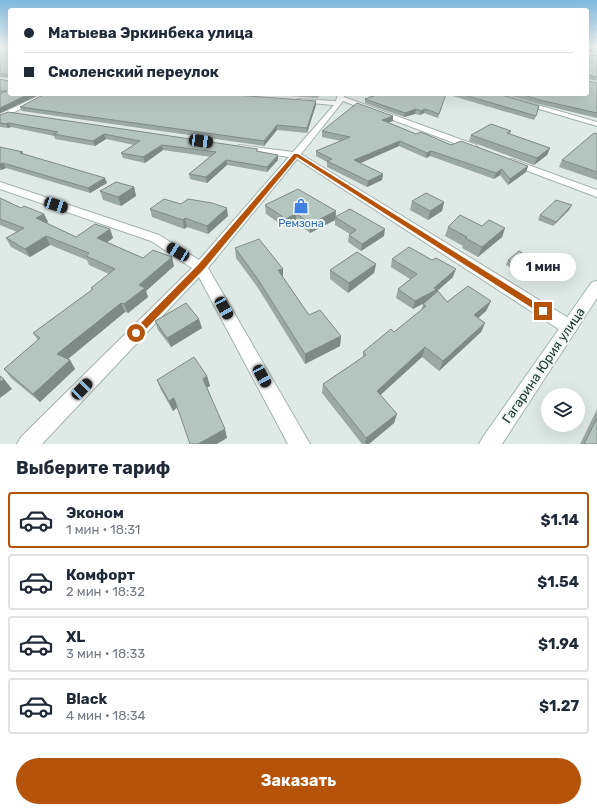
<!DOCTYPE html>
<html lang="ru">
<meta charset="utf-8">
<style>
body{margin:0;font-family:Rubik,sans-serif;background:#f2f2f3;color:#1f2937;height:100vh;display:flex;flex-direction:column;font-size:15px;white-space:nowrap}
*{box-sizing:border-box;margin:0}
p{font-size:13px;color:#747a83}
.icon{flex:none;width:22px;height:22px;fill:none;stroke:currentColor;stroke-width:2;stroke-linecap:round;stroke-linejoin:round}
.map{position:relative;height:444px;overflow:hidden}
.side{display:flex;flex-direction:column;background:#fff;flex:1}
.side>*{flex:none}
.hud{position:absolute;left:8px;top:8px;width:581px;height:88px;border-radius:4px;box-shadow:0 4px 16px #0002;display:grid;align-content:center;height:88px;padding:0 16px;background:#fff}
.controls{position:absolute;left:541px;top:388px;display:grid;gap:8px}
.controls a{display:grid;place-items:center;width:44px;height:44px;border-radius:50%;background:#fff;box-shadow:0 4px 16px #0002;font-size:20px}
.end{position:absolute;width:18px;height:18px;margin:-9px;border:5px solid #b45309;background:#fff;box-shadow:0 0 0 2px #fff}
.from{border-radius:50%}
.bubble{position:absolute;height:28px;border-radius:14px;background:#fff;box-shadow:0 4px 16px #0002;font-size:13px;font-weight:700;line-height:28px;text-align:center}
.car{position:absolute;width:12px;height:24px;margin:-12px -6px;border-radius:5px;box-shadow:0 0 3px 1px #0007;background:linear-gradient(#222 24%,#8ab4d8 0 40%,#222 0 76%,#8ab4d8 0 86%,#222 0)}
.hud b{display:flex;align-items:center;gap:14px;height:38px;font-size:15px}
.hud b+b{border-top:1px solid #e0e1e3}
.hud i{width:10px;height:10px;background:#1f2937}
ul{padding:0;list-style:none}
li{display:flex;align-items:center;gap:12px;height:56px;margin:0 8px 6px;padding:0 8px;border:2px solid #e0e1e3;border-radius:4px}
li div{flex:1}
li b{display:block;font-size:15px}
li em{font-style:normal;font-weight:700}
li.selected{border-color:#b45309}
li>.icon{width:36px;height:36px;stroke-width:1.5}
h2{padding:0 16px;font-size:18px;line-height:48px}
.button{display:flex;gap:8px;margin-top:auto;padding:8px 16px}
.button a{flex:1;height:46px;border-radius:24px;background:#b45309;color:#fff;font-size:16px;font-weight:700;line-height:46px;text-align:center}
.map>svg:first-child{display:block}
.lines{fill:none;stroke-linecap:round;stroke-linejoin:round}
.street-casing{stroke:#a2b2ad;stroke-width:2}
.secondary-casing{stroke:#9eb6ae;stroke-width:2}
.street{fill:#fff;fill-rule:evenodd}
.secondary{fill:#fff;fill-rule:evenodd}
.wall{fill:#9ba9a4}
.shaded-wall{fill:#7e8a86}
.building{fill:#b4c5bf;stroke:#7e8a86}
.route{fill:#b45309}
.labels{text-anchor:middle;stroke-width:4;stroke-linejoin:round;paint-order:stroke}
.shop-label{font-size:11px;fill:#366cbe;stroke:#eff7f3}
.near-street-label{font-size:13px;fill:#203a34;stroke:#eff7f3}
</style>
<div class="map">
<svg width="597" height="444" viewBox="0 0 597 444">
<rect width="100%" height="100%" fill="#dfeae6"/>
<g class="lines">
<g class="street-casing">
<g id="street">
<polygon points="43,94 51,94 0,119 0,114"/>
<polygon points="338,94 344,94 344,97 476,145 477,147 476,149 470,149 343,101 301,154 575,322 577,327 575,332 569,334 563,332 297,159 208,268 310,444 288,444 199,277 42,444 17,444 21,437 192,268 151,241 0,189 0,182 159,235 199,260 289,157 242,150 239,149 238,147 239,145 293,152 334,105 300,102 297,100 298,99 336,101"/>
<polygon points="488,94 499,94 597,122 597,126"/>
<polygon points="512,159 597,190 597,197 509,164 507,162 509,160"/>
</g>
</g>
<g class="secondary-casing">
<polygon id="secondary" points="597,281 597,298 502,444 479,444 483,437 592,282"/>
</g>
<use href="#street" class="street"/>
<use href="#secondary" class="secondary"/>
</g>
<g class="wall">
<polygon points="0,46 10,46 10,94 40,94 0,113 0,79 8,81 9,78 0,77 0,48 9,48 9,47"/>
<polygon points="587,46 597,46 597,53 587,52 587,55 597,55 597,81 588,79 588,81 597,83 597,118 539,104 504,94 587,94"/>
<polygon points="261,94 325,94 323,95 319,95 318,98"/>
<polygon points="362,94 498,94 536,116 534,120 446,94 438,118 424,113 420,115 415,114 404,117 365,103 365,99 371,97"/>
<polygon points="316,101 316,105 307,133 277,130 264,146 22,111 20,107"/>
<polygon points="0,115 258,151 278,160 267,172 227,165 207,183 190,179 189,174 211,157 163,150 145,163 123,158 121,153 134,145 106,139 95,146 55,139 54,136 11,127 8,128 0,127"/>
<polygon points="393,116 393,121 388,123 416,134 451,145 528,166 526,172 508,185 500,175 494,179 430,156 426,158 399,146 360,163 383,174 382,180 367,187 327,167 327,162 316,156 316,151 341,141 322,137 322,131"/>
<polygon points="511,131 510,134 550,148 547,155 534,165 469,141 471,135"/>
<polygon points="597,134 597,180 559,167 562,160"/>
<polygon points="0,147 25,154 107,183 90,193 6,168 1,170 0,170"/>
<polygon points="134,187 136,196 121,206 103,200 100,191"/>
<polygon points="0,198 21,208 44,214 48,222 46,223 76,237 110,229 113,238 107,242 143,258 174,266 146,291 148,297 128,313 125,312 68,359 70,360 75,369 40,402 11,378 4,369 38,340 33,333 92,290 91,288 109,274 89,265 87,260 50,245 30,257 11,247 6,238 17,232 0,225"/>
<polygon points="412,201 444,202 442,211 428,220 410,210"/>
<polygon points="181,204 228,216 208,234 187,227 184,229 152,217 150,209"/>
<polygon points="265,205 336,211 335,220 310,233 296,222 286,228 266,214"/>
<polygon points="569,210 553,226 538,220 540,215"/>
<polygon points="335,217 384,236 361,251 348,242 349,235 350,234 335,225"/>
<polygon points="482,226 505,228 502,237 478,257 462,248 463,246 445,236 448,227"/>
<polygon points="235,248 283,277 309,315 341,336 340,346 305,364 258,288 236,258"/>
<polygon points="392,259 453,277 435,293 435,294 447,302 491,301 486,311 478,318 485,323 481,332 439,371 422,357 380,395 397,414 394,423 369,444 362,444 322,393 323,384 363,358 363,352 394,332 421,311 423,304 413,309 396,298 398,289 410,279 391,267"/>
<polygon points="508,260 541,264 539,269 528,277 506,265"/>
<polygon points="376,264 374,273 348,293 330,279 330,270"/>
<polygon points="155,321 202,328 171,347 158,330"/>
<polygon points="207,376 210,386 207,387 227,438 177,408 173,411 161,390 157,380"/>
<polygon points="597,409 597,444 580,444"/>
</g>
<g class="shaded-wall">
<polygon points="29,94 40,94 0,113 0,108"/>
<polygon points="316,101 316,105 307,133 307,128"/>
<polygon points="416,109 415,114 404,117 405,113"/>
<polygon points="425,109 424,113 420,115 421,111"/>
<polygon points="393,116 393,121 381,125 382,120"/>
<polygon points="8,123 11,127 8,128 6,124"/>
<polygon points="277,125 277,130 264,146 264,141"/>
<polygon points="104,134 106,139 95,146 93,141"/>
<polygon points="400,141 399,146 354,166 354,160"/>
<polygon points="162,145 163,150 145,163 143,157"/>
<polygon points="550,148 547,155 534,165 537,158"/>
<polygon points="431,151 430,156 426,158 427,153"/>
<polygon points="278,155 278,160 267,172 267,167"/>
<polygon points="226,160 227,165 207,183 206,177"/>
<polygon points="3,163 6,168 1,170 0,167 0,164"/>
<polygon points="528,166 526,172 508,185 510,179"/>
<polygon points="502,169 500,175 494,179 496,173"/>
<polygon points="383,174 382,180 367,187 368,181"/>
<polygon points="105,178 107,183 90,193 88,188"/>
<polygon points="134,187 136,196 121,206 118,197"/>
<polygon points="444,202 442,211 428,220 430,211"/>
<polygon points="572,205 569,210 553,226 556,222"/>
<polygon points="227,208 228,216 208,234 207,226"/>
<polygon points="336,211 335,220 310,233 310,224"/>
<polygon points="296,213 296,222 286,228 286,219"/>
<polygon points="44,214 48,222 40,227 36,218"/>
<polygon points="185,218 187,227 184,229 183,220"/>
<polygon points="505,228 502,237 478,257 482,247"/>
<polygon points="110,229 113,238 101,247 97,238"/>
<polygon points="385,229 384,236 361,251 362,244"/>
<polygon points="46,236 50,245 30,257 25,249"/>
<polygon points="172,257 174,266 146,291 148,297 128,313 124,304 139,285"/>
<polygon points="376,264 374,273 348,293 349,283"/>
<polygon points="541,264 539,269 528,277 531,272"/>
<polygon points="283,269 283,278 278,270"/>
<polygon points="456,269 453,277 435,293 433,298 413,309 415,301 434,288"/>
<polygon points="491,301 486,311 470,325 474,315"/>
<polygon points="121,303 125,312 63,363 57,354"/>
<polygon points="199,319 202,328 171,347 167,338"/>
<polygon points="485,323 481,332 439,371 443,361"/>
<polygon points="341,336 340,346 305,364 305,354"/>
<polygon points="425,347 422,357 375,400 377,391"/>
<polygon points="70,360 75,369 40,402 33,394"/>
<polygon points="207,376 210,386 206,388 203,379"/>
<polygon points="4,379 12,389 0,398 0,382"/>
<polygon points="174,398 177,407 173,411 169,401"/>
<polygon points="397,414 394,423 369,444 365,444 366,438"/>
<polygon points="225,429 227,438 217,444 198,444"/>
</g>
<g class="building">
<polygon points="9,46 10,46 10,94 29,94 0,108 0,94 7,91 0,91 0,79 8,81 10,75 0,73 0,48 9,48"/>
<polygon points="587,46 597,46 597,49 587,49 587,55 597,55 597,77 588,75 588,81 597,83 597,113 540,100 520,94 587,94"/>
<polygon points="45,94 220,94 316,101 307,128 277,125 264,141 20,107"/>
<polygon points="375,94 446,94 439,114 425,109 421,111 416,109 405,113 365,99 377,95"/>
<polygon points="461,94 498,94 539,106 536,116"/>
<polygon points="357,103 393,116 382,120 416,134 421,132 451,145 461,141 528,166 510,179 502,169 496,173 431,151 427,153 400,141 354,160 383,174 368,181 327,161 332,159 316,151 350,137 322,131"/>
<polygon points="8,112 258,149 256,151 278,155 267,167 226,160 206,177 189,174 216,152 162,145 143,157 121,153 140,141 104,134 93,141 53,134 58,132 8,123 6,124 0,123 0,115"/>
<polygon points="491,124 511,131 507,133 550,148 537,158 471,135"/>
<polygon points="594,133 597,134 597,172 562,160"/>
<polygon points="0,147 23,152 20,153 105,178 88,188 3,163 0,164"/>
<polygon points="116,182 134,187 118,197 100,191"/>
<polygon points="298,189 336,211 310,224 296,213 286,219 265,205"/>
<polygon points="426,193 444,202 430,211 412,201"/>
<polygon points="0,198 21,208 24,206 44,214 36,218 76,237 95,224 110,229 97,238 143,258 153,250 172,257 139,285 145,288 124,304 121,303 57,354 70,360 33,394 4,369 40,338 33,333 93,289 91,288 115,269 86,256 89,253 46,236 25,249 6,238 24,228 0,219"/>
<polygon points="164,199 181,204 188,199 212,203 227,208 207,226 185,218 183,220 150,209"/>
<polygon points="556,200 572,205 556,222 540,215"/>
<polygon points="350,209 385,229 362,244 349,235 356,230 335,217"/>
<polygon points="460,215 482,226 489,220 505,228 482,247 465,238 467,237 448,227"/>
<polygon points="259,239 283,269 278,270 309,315 320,310 341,336 305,354 257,278 235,248"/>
<polygon points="409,247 432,260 436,258 456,269 434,288 436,290 415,301 398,289 417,274 392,259"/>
<polygon points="519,251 541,264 531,272 508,260"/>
<polygon points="357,252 376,264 349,283 330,270"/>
<polygon points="468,286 491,301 474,315 485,323 443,361 425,347 377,391 397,414 366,438 323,384 366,355 363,352 391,329 394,332 426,306 423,304 438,291 447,302"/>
<polygon points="186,303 199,319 167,338 155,321"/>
<polygon points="194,357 207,376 203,379 225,429 198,444 190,444 174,398 169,401 157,380"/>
<polygon points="0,376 4,379 0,382"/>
<polygon points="597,418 597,444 584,444"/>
</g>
<linearGradient id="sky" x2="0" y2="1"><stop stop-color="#80badf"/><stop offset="0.43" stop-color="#f1f6f4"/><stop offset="1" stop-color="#f1f6f4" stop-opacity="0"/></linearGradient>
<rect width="597" height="108" fill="url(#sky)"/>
<polygon class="route" points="294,154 298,154 546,309 547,311 546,313 540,313 297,157 204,269 139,336 133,336 132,333 133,331 198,265"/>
<defs>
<g id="shop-bare" transform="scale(1.2)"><path d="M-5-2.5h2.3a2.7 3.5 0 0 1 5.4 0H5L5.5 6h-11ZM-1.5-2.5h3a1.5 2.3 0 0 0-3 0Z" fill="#3f7fe0" stroke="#eff7f3" stroke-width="2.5" paint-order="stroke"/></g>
</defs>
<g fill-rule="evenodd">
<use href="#shop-bare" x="301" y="206"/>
</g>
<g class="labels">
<g class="shop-label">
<text x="301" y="227">Ремзона</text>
</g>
<g class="near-street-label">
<text transform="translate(543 365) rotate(-56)" y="5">Гагарина Юрия улица</text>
</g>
</g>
</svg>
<div class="controls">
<a><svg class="icon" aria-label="layers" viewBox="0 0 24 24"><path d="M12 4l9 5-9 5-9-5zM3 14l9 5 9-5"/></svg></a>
</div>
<i class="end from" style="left:136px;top:333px"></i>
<i class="end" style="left:543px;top:311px"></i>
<div class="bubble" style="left:510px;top:253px;width:66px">1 мин</div>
<i class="car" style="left:201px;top:141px;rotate:98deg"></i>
<i class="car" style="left:56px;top:205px;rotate:108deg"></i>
<i class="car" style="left:178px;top:252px;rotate:301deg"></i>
<i class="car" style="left:224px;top:308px;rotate:151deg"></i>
<i class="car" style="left:262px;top:376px;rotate:151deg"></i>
<i class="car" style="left:82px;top:389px;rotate:44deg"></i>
<div class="hud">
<b><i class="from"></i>Матыева Эркинбека улица</b>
<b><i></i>Смоленский переулок</b>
</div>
</div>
<section class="side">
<h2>Выберите тариф</h2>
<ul>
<li class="selected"><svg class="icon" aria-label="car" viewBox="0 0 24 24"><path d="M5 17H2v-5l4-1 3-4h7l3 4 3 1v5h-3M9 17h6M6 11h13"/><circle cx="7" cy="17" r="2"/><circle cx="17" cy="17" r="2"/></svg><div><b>Эконом</b><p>1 мин · 18:31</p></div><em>$1.14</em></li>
<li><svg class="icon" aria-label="car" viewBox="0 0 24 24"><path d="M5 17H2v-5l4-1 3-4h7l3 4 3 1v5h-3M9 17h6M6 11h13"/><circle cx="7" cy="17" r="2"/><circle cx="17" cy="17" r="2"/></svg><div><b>Комфорт</b><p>2 мин · 18:32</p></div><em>$1.54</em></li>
<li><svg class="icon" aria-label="car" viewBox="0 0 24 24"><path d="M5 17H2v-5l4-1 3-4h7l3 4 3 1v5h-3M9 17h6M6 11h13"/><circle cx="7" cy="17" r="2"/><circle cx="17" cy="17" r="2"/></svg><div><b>XL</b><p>3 мин · 18:33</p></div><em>$1.94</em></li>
<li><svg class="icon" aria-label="car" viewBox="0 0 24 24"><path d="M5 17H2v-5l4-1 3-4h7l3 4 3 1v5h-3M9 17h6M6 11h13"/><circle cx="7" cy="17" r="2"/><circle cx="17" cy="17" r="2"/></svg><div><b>Black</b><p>4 мин · 18:34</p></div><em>$1.27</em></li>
</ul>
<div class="button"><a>Заказать</a></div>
</section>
